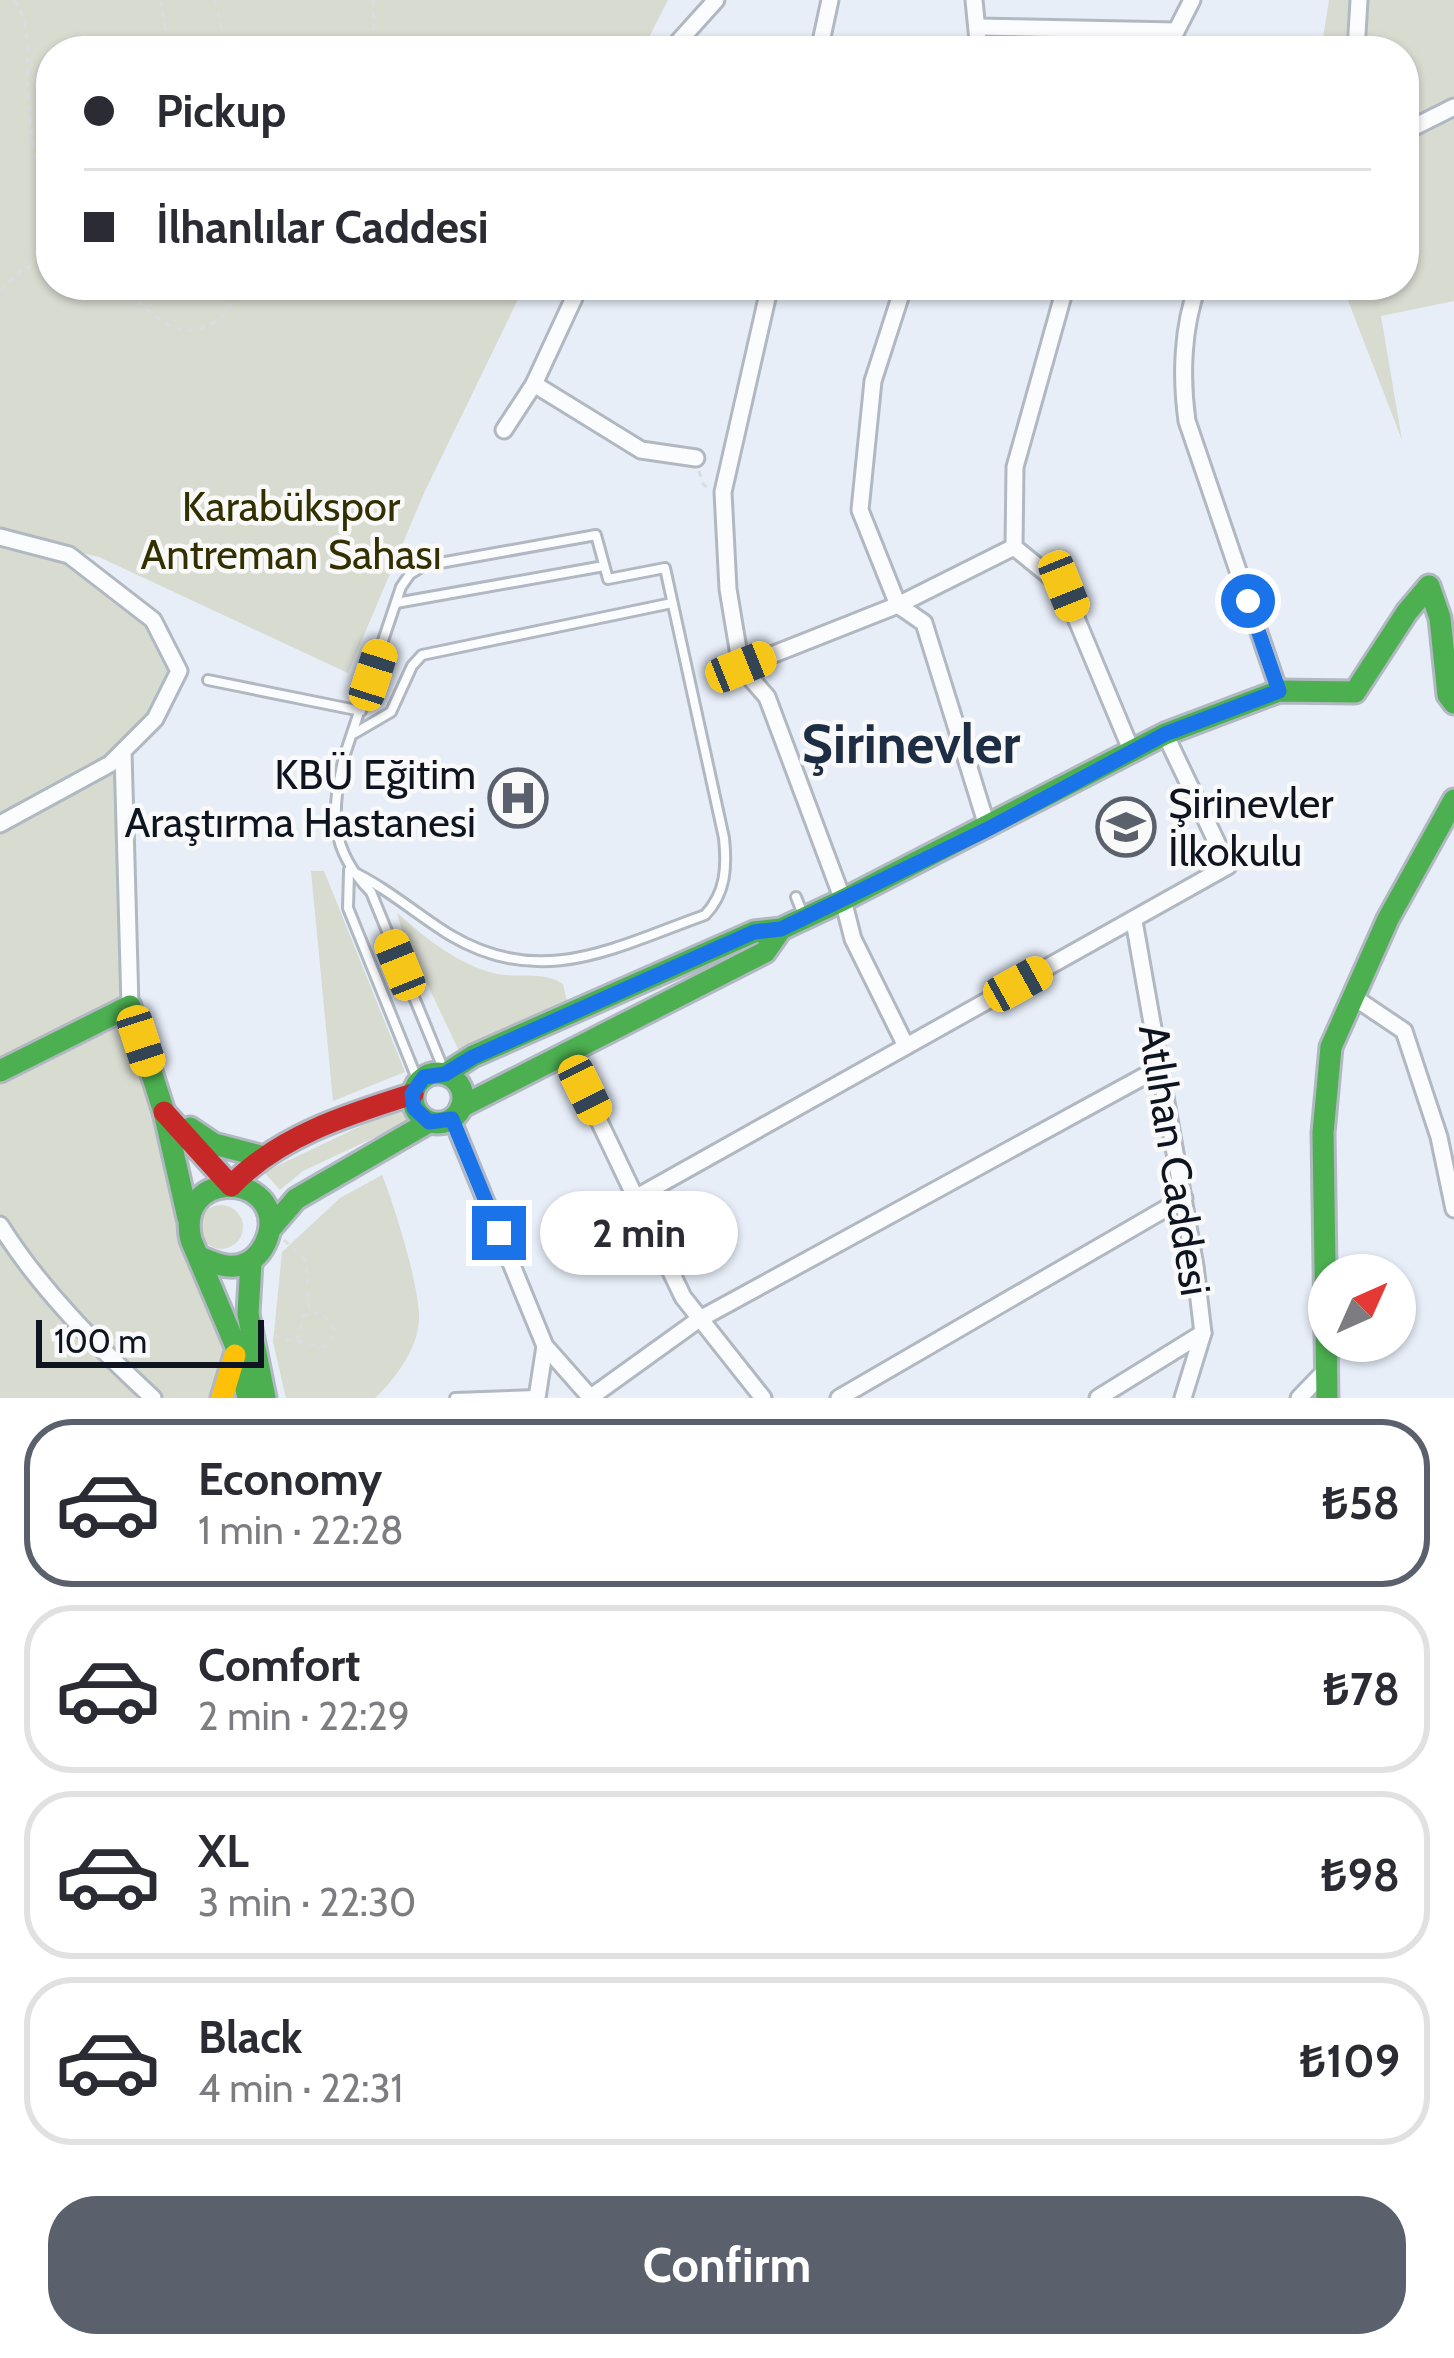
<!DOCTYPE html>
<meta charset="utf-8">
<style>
body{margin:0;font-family:Cabin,sans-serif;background:#f2f2f3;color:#2b2b33;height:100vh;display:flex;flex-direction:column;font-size:45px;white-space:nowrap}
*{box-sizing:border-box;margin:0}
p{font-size:39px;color:#7c7c81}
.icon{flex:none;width:66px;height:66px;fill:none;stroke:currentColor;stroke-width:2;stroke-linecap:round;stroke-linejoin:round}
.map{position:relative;height:1398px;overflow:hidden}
.drawer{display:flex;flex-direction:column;background:#fff;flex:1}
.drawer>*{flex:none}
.guide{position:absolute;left:36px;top:36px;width:1383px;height:264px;border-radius:48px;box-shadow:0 3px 9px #0004;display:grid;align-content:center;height:264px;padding:0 48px;background:#fff}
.needle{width:78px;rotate:45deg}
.fabs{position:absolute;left:1308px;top:1254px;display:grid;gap:24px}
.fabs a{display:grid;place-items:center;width:108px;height:108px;border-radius:50%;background:#fff;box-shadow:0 3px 9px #0004;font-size:60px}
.scale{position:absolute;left:36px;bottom:30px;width:228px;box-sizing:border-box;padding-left:12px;border:6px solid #0e1520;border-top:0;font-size:33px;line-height:42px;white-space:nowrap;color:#0e1520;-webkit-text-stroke:9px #f9f9f9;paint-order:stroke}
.end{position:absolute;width:54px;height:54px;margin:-27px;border:15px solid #1a73e8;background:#fff;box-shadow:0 0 0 6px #fff}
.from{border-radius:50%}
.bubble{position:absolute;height:84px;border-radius:42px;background:#fff;box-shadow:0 3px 9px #0004;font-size:39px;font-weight:700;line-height:84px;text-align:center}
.car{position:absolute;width:36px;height:72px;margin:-36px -18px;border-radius:15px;box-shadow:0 0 9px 3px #0007;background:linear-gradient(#f5c518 24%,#345 0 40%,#f5c518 0 76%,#345 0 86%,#f5c518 0)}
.guide b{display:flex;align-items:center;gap:42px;height:114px;font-size:45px}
.guide b+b{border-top:3px solid #e1e1e2}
.guide i{width:30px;height:30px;background:#2b2b33}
ul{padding:21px 0 0;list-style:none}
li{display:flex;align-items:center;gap:36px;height:168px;margin:0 24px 18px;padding:0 24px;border:6px solid #e1e1e2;border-radius:48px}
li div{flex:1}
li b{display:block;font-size:45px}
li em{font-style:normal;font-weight:700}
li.on{border-color:#5a616c}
li>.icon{width:108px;height:108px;stroke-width:1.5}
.cta{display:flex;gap:24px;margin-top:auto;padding:24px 48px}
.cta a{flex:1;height:138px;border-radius:48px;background:#5a616c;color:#fff;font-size:48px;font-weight:700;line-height:138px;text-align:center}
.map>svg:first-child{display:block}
.green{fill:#d8dbd0}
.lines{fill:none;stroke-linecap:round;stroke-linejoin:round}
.lane-casing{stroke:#b1b8c2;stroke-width:14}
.street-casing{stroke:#b1b8c2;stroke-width:21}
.fast-casing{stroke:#b1b8c2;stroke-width:27}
.slow-casing{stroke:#b1b8c2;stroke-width:27}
.jam-casing{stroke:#b1b8c2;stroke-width:27}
.path{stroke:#dadcdf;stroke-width:3;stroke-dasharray:6 6;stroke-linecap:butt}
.lane{stroke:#fbfcfe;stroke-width:8}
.street{stroke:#fbfcfe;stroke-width:15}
.fast{stroke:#4caf50;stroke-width:21}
.slow{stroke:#ffc107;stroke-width:21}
.jam{stroke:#c62828;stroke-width:21}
.route{stroke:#1a73e8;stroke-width:15}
.labels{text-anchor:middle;stroke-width:9;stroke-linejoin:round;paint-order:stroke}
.park-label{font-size:42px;fill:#323000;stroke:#f9f9f9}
.poi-label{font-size:42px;fill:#0e1520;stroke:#f9f9f9;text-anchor:end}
.street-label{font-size:42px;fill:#0e1520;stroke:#f9f9f9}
.district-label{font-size:54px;font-weight:bold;fill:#1d2d44;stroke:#f9f9f9}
</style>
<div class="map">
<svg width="1454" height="1398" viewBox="0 0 1454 1398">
<rect width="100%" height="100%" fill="#e7eef8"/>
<g class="green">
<polygon points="0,0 668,0 642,51 51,51 51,285 525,285 424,493 348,673 99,557 0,534"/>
<polygon points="1329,0 1454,0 1454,301 1381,316 1402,440 1342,285 1404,285 1404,51 1321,51"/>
<polygon points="0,537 69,555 153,620 179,671 155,719 123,752 130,1006 188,1219 237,1349 222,1398 0,1398"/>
<polygon points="311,871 324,871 405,1072 333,1101"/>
<path d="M397 913C427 939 458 965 497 974 519 978 545 971 563 984L567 1002 459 1051 402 931Z"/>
<polygon points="405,1105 412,1120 303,1171 280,1190 264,1172"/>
<path d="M382 1175C395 1207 418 1282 419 1315 421 1344 395 1380 375 1398H286L273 1342 282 1252 340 1198Z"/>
<circle cx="221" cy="1227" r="22"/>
</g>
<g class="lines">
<g class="lane-casing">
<g id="lane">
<polyline points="396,603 604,566"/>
<polyline points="208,680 361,711"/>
<polyline points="355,733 391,712 412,666 422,655 672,603"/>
<path d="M349 870C386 887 416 914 450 935 542 990 615 947 705 915 726 893 727 867 724 838L665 568 608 579 596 535 423 566 410 574 401 587 344 757C331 813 329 849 371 892L445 1073"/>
<polyline points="349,872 348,908 418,1081"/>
<polyline points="796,897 804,917"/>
<polyline points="455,1398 536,1395"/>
</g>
</g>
<g class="street-casing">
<g id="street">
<polyline points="974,0 979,51"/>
<polyline points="977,27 1176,31"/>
<polyline points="670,51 716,0"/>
<polyline points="819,51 830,0"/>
<polyline points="1166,51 1192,0"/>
<polyline points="1356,51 1359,0"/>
<polyline points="1404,132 1454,107"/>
<polyline points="770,285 723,492 728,589 741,667 767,697 843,900 853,939 906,1046"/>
<polyline points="904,285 873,381 860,510 898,605 924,623 988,829"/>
<polyline points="1066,285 1015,467 1014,547 1063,587 1132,752"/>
<path d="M1198 285C1182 327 1181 378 1187 421L1279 691"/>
<polyline points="534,384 641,450 696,458"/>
<polyline points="504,430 534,384 580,285"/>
<polyline points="0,537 69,555 153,620 179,671 155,719 110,764 0,824"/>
<polyline points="741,667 898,605 1014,547"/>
<polyline points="123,752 130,1006"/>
<polyline points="1134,921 1195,1266 1203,1333 1183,1398"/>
<polyline points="1352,996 1404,1031 1439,1137 1454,1209"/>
<polyline points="567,1054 683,1297 763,1398"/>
<polyline points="452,1119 545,1346 591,1398"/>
<polyline points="637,1197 1228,866 1165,734"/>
<path d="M0 1225C40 1289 98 1347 153 1398"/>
<polyline points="591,1397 698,1320 1161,1067"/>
<polyline points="537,1398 545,1346"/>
<polyline points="839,1398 1184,1198"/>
<polyline points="1098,1398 1203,1333"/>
<polyline points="1299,1398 1327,1369"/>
</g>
</g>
<g class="fast-casing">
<g id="fast">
<polyline points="0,1071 130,1006 164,1112 188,1218"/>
<circle cx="438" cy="1098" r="25"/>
<polyline points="445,1074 473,1056 754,932 781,929 843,900 1165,734 1279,691 1355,692 1407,612 1429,586 1440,618 1448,695 1454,703"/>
<polyline points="461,1107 765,952 781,929"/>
<polyline points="190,1128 214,1144 260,1156"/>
<polyline points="271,1228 296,1199 429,1122"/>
<path d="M200 1257C218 1265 236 1272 253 1259 263 1251 269 1238 270 1226 273 1171 175 1171 191 1240L237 1349 248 1398"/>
<polyline points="251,1262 248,1314 265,1398"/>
<polyline points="1327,1398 1323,1133 1331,1047 1388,919 1454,800"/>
</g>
</g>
<g class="slow-casing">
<polyline id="slow" points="222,1398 235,1355"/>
</g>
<g class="jam-casing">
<path id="jam" d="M164 1112 231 1186C278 1136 349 1114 413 1094"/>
</g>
<g class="path">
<path d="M14 0C34 30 25 58 28 91 30 130 36 176 51 212"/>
<polyline points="160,0 170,51"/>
<polyline points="215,0 227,51"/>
<polyline points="373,0 375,51"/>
<path d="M119 285C152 310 175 350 219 319 229 311 236 298 236 285"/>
<polyline points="0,291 23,269 51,258"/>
<polyline points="699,471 703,484 708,488"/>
<polyline points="284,1240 306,1261 309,1310"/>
<polyline points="274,1336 323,1347 331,1342 334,1329 323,1314 309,1312 303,1317 297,1341"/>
</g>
<use href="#lane" class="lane"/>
<use href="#street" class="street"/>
<use href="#fast" class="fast"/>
<use href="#slow" class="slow"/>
<use href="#jam" class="jam"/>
</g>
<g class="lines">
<polyline class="route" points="499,1233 452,1119 429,1122 414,1108 412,1094 424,1077 445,1074 473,1057 754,932 781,929 988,829 1165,734 1279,691 1248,601"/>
</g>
<defs>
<g id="hospital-ring" transform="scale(3)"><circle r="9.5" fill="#f9f9f9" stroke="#5a616c" stroke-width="1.5"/><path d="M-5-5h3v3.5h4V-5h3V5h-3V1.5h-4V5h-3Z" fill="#5a616c"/></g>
<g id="school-ring" transform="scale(3)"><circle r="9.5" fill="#f9f9f9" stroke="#5a616c" stroke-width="1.5"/><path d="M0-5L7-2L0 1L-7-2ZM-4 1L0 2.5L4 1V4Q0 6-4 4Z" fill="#5a616c"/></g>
</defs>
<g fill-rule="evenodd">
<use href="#hospital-ring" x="518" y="798"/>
<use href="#school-ring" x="1126" y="827"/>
</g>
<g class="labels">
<g class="park-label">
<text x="291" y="521">Karabükspor<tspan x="291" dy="48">Antreman Sahası</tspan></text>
</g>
<g class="poi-label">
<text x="476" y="789">KBÜ Eğitim<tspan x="476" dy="48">Araştırma Hastanesi</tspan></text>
<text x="1168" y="818" text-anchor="start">Şirinevler<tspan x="1168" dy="48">İlkokulu</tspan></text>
</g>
<g class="street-label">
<text transform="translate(1175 1160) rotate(81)" y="15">Atlıhan Caddesi</text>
</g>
<g class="district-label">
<text x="911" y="763">Şirinevler</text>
</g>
</g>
</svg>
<div class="fabs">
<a><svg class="needle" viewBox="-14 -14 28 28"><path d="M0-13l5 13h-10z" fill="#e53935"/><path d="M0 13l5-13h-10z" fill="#7c7c81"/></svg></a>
</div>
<div class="scale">100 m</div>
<i class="end from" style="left:1248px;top:601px"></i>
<i class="end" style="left:499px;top:1233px"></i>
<div class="bubble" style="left:540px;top:1191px;width:198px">2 min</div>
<i class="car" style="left:1064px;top:586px;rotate:158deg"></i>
<i class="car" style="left:741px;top:667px;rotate:68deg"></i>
<i class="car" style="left:373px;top:675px;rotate:18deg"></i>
<i class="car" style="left:400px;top:965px;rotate:338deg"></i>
<i class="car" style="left:1018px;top:984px;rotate:61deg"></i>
<i class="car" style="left:141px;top:1041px;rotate:162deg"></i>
<i class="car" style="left:585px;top:1090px;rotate:154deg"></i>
<div class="guide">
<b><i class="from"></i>Pickup</b>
<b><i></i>İlhanlılar Caddesi</b>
</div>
</div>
<section class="drawer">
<ul>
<li class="on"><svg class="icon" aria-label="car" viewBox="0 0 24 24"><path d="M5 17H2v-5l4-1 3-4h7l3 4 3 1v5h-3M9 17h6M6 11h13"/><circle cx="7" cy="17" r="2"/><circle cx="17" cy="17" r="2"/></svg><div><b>Economy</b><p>1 min · 22:28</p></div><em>₺58</em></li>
<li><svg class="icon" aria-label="car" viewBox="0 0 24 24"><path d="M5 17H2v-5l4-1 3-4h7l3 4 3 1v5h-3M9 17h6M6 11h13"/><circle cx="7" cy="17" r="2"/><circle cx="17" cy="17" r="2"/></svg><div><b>Comfort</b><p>2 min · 22:29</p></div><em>₺78</em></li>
<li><svg class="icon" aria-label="car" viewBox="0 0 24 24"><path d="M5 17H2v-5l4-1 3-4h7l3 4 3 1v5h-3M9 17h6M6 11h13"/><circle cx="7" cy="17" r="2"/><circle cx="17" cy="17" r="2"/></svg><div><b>XL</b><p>3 min · 22:30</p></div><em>₺98</em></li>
<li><svg class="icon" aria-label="car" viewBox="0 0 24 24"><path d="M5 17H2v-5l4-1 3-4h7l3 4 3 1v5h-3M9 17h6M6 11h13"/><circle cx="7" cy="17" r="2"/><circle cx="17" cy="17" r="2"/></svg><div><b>Black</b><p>4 min · 22:31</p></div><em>₺109</em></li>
</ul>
<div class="cta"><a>Confirm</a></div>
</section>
